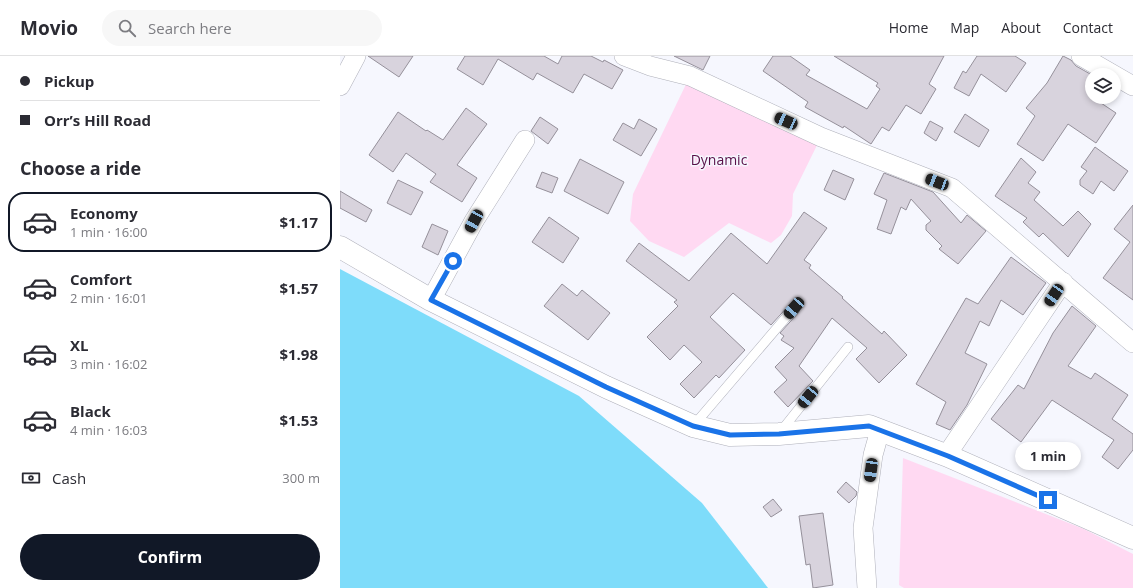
<!DOCTYPE html>
<meta charset="utf-8">
<style>
body{margin:0;font-family:"Open Sans",sans-serif;background:#f7f7f7;color:#2b2b33;height:100vh;display:flex;flex-direction:column;font-size:15px;white-space:nowrap}
*{box-sizing:border-box;margin:0}
p{font-size:13px;color:#7c7c81}
.icon{flex:none;width:22px;height:22px;fill:none;stroke:currentColor;stroke-width:2;stroke-linecap:round;stroke-linejoin:round}
.map{position:relative;flex:1;overflow:hidden}
.details{display:flex;flex-direction:column;background:#fff;width:340px}
.details>*{flex:none}
.guide{display:grid;align-content:center;height:88px;padding:0 20px;background:#fff}
.buttons{position:absolute;left:745px;top:12px;display:grid;gap:8px}
.buttons a{display:grid;place-items:center;width:36px;height:36px;border-radius:50%;background:#fff;box-shadow:0 2px 6px #0003;font-size:20px}
.end{position:absolute;width:18px;height:18px;margin:-9px;border:5px solid #1a73e8;background:#fff;box-shadow:0 0 0 2px #fff}
.from{border-radius:50%}
.bubble{position:absolute;height:28px;border-radius:14px;background:#fff;box-shadow:0 2px 6px #0003;font-size:13px;font-weight:700;line-height:28px;text-align:center}
.car{position:absolute;width:12px;height:24px;margin:-12px -6px;border-radius:5px;box-shadow:0 0 3px 1px #0007;background:linear-gradient(#222 24%,#8ab4d8 0 40%,#222 0 76%,#8ab4d8 0 86%,#222 0)}
.guide b{display:flex;align-items:center;gap:14px;height:38px;font-size:15px}
.guide b+b{border-top:1px solid #e1e1e2}
.guide i{width:10px;height:10px;background:#2b2b33}
ul{padding:0;list-style:none}
li{display:flex;align-items:center;gap:12px;height:60px;margin:0 8px 6px;padding:0 12px;border:2px solid transparent;border-radius:16px}
li div{flex:1}
li b{display:block;font-size:15px}
li em{font-style:normal;font-weight:700}
li.active{border-color:#111827}
li>.icon{width:36px;height:36px;stroke-width:1.5}
h2{padding:0 20px;font-size:18px;line-height:48px}
.pay{display:flex;align-items:center;gap:10px;height:44px;padding:0 20px;font-size:15px}
.pay p{margin-inline-start:auto}
.cta{display:flex;gap:8px;margin-top:auto;padding:8px 20px}
.cta a{flex:1;height:46px;border-radius:24px;background:#111827;color:#fff;font-size:16px;font-weight:700;line-height:46px;text-align:center}
header{display:flex;align-items:center;gap:24px;box-sizing:border-box;height:56px;padding:0 20px;background:#fff;border-bottom:1px solid #e1e1e2}
header strong{font-size:19px}
nav{display:flex;gap:22px;margin-inline-start:auto;font-size:14px}
.search{width:280px;height:36px;background:#f7f7f7;display:flex;align-items:center;gap:10px;box-sizing:border-box;padding:0 14px;border-radius:22px;color:#7c7c81;font-size:15px}
main{display:flex;flex:1;min-height:0}
.map>svg:first-child{display:block}
.green{fill:#ffd9f2}
.water{fill:#7edcfa}
.building{fill:#d8d3dd;stroke:#95909a}
.lines{fill:none;stroke-linecap:round;stroke-linejoin:round}
.service-casing{stroke:#afb0ba;stroke-width:10}
.minor-casing{stroke:#afb0ba;stroke-width:20}
.primary-casing{stroke:#afb0ba;stroke-width:23}
.service{stroke:#fff;stroke-width:9}
.minor{stroke:#fff;stroke-width:19}
.primary{stroke:#fff;stroke-width:22}
.route{stroke:#1a73e8;stroke-width:5}
.labels{text-anchor:middle;stroke-width:3;stroke-linejoin:round;paint-order:stroke}
.park-label{font-size:14px;fill:#580f48;stroke:#f6f7fe}
</style>
<header>
<strong>Movio</strong>
<div class="search"><svg class="icon" aria-label="search" viewBox="0 0 24 24"><circle cx="10" cy="10" r="6"/><path d="M15 15l6 6"/></svg>Search here</div>
<nav><a>Home</a><a>Map</a><a>About</a><a>Contact</a></nav>
</header>
<main>
<section class="details">
<div class="guide">
<b><i class="from"></i>Pickup</b>
<b><i></i>Orr’s Hill Road</b>
</div>
<h2>Choose a ride</h2>
<ul>
<li class="active"><svg class="icon" aria-label="car" viewBox="0 0 24 24"><path d="M5 17H2v-5l4-1 3-4h7l3 4 3 1v5h-3M9 17h6M6 11h13"/><circle cx="7" cy="17" r="2"/><circle cx="17" cy="17" r="2"/></svg><div><b>Economy</b><p>1 min · 16:00</p></div><em>$1.17</em></li>
<li><svg class="icon" aria-label="car" viewBox="0 0 24 24"><path d="M5 17H2v-5l4-1 3-4h7l3 4 3 1v5h-3M9 17h6M6 11h13"/><circle cx="7" cy="17" r="2"/><circle cx="17" cy="17" r="2"/></svg><div><b>Comfort</b><p>2 min · 16:01</p></div><em>$1.57</em></li>
<li><svg class="icon" aria-label="car" viewBox="0 0 24 24"><path d="M5 17H2v-5l4-1 3-4h7l3 4 3 1v5h-3M9 17h6M6 11h13"/><circle cx="7" cy="17" r="2"/><circle cx="17" cy="17" r="2"/></svg><div><b>XL</b><p>3 min · 16:02</p></div><em>$1.98</em></li>
<li><svg class="icon" aria-label="car" viewBox="0 0 24 24"><path d="M5 17H2v-5l4-1 3-4h7l3 4 3 1v5h-3M9 17h6M6 11h13"/><circle cx="7" cy="17" r="2"/><circle cx="17" cy="17" r="2"/></svg><div><b>Black</b><p>4 min · 16:03</p></div><em>$1.53</em></li>
</ul>
<div class="pay"><svg class="icon" aria-label="cash" viewBox="0 0 24 24"><path d="M3 7h18v10H3z"/><circle cx="12" cy="12" r="2"/></svg>Cash<p>300 m</p></div>
<div class="cta"><a>Confirm</a></div>
</section>
<div class="map">
<svg width="793" height="532" viewBox="0 0 793 532">
<rect width="100%" height="100%" fill="#f6f7fe"/>
<g class="green">
<polygon points="350,20 481,81 453,138 452,160 441,179 431,187 389,167 344,201 309,185 290,165 293,138"/>
<polygon points="563,402 744,473 793,498 793,532 564,532 559,529"/>
</g>
<polygon class="water" points="0,213 239,340 362,447 428,532 0,532"/>
<g class="building">
<polygon points="28,0 73,0 59,21"/>
<polygon points="125,0 204,0 218,8 222,0 251,0 263,6 264,4 283,14 272,33 244,18 233,37 197,17 193,24 158,3 143,29 117,13"/>
<polygon points="334,0 370,0 363,14"/>
<polygon points="433,0 450,0 470,14 466,19 527,53 540,33 536,30 538,27 494,0 604,0 589,28 596,33 581,58 566,49 549,75 542,71 531,88 504,70 503,72 465,51 468,46 423,15"/>
<polygon points="637,0 675,0 686,7 666,36 641,18 629,40 614,32 623,15 626,17"/>
<polygon points="723,0 731,4 736,10 752,19 752,41 776,57 756,87 728,68 703,105 677,88 695,60 686,52 707,27"/>
<polygon points="126,52 147,68 117,109 137,122 122,146 90,126 96,118 66,97 53,116 29,99 58,56 86,75 87,74 103,84"/>
<polygon points="625,58 649,74 639,91 614,76"/>
<polygon points="200,61 218,73 208,88 191,75"/>
<polygon points="299,63 317,73 301,100 273,84 283,67 294,73"/>
<polygon points="590,65 603,72 596,85 584,77"/>
<polygon points="755,91 788,115 774,135 761,125 753,138 740,129 740,124 747,115 741,111"/>
<polygon points="681,102 696,116 688,127 700,136 694,144 723,170 738,155 751,168 728,201 703,177 699,181 683,166 687,162 655,140"/>
<polygon points="240,103 284,126 268,158 224,135"/>
<polygon points="493,114 514,123 505,144 484,134"/>
<polygon points="202,116 218,122 212,137 196,131"/>
<polygon points="544,117 593,136 621,167 627,159 646,175 618,208 599,193 602,190 586,174 586,169 591,165 571,143 566,154 561,151 551,178 537,173 547,144 534,138"/>
<polygon points="58,124 83,136 71,159 47,147"/>
<polygon points="0,135 32,154 26,166 0,152"/>
<polygon points="793,149 793,244 763,222 790,186 774,173"/>
<polygon points="464,156 487,172 464,204 471,209 469,212 503,241 502,242 542,278 544,275 567,299 539,327 516,303 527,292 492,262 459,310 473,325 448,351 434,336 447,324 435,311 454,292 441,284 444,280 440,277 459,256 459,250 455,246 450,248 431,269 393,237 370,261 405,294 379,322 376,319 354,342 340,328 362,306 344,289 330,304 307,281 338,250 334,246 337,244 286,205 299,187 349,225 391,177 427,208"/>
<polygon points="209,161 239,182 223,207 192,186"/>
<polygon points="92,168 108,175 98,199 82,191"/>
<polygon points="671,201 706,227 683,259 661,244 649,270 640,265 625,297 647,308 627,349 610,374 596,368 606,346 576,328 626,242 638,248"/>
<polygon points="222,228 237,240 242,234 270,257 248,284 204,250"/>
<polygon points="732,250 756,270 728,310 751,323 755,317 788,339 772,363 793,378 793,394 778,413 762,401 774,384 712,344 681,386 651,363 678,329 684,333 713,277"/>
<polygon points="506,426 517,436 516,440 509,447 497,436"/>
<polygon points="433,443 442,454 431,461 423,451"/>
<polygon points="483,457 493,529 473,532 470,508 466,509 459,460"/>
</g>
<g class="lines">
<g class="service-casing">
<g id="service">
<polyline points="354,369 454,252"/>
<polyline points="441,375 508,291"/>
</g>
</g>
<g class="minor-casing">
<g id="minor">
<polyline points="284,0 310,10 350,20 481,81 612,132 793,287"/>
<polyline points="741,0 793,30"/>
<polyline points="0,30 16,0"/>
<polyline points="91,244 134,165 185,84"/>
<polyline points="608,400 612,391 723,226"/>
<polyline points="527,532 523,472 533,399 540,374"/>
</g>
</g>
<g class="primary-casing">
<polyline id="primary" points="0,191 91,244 266,331 353,370 390,379 439,378 529,370 608,400 793,482"/>
</g>
<use href="#service" class="service"/>
<use href="#minor" class="minor"/>
<use href="#primary" class="primary"/>
</g>
<g class="lines">
<polyline class="route" points="113,205 91,244 266,331 353,370 390,379 439,378 529,370 608,400 708,444"/>
</g>
<g class="labels">
<g class="park-label">
<text x="379" y="109">Dynamic</text>
</g>
</g>
</svg>
<div class="buttons">
<a><svg class="icon" aria-label="layers" viewBox="0 0 24 24"><path d="M12 4l9 5-9 5-9-5zM3 14l9 5 9-5"/></svg></a>
</div>
<i class="end from" style="left:113px;top:205px"></i>
<i class="end" style="left:708px;top:444px"></i>
<div class="bubble" style="left:675px;top:386px;width:66px">1 min</div>
<i class="car" style="left:446px;top:65px;rotate:294deg"></i>
<i class="car" style="left:597px;top:126px;rotate:291deg"></i>
<i class="car" style="left:134px;top:165px;rotate:208deg"></i>
<i class="car" style="left:714px;top:239px;rotate:214deg"></i>
<i class="car" style="left:454px;top:252px;rotate:221deg"></i>
<i class="car" style="left:468px;top:341px;rotate:219deg"></i>
<i class="car" style="left:531px;top:414px;rotate:188deg"></i>
</div>
</main>
